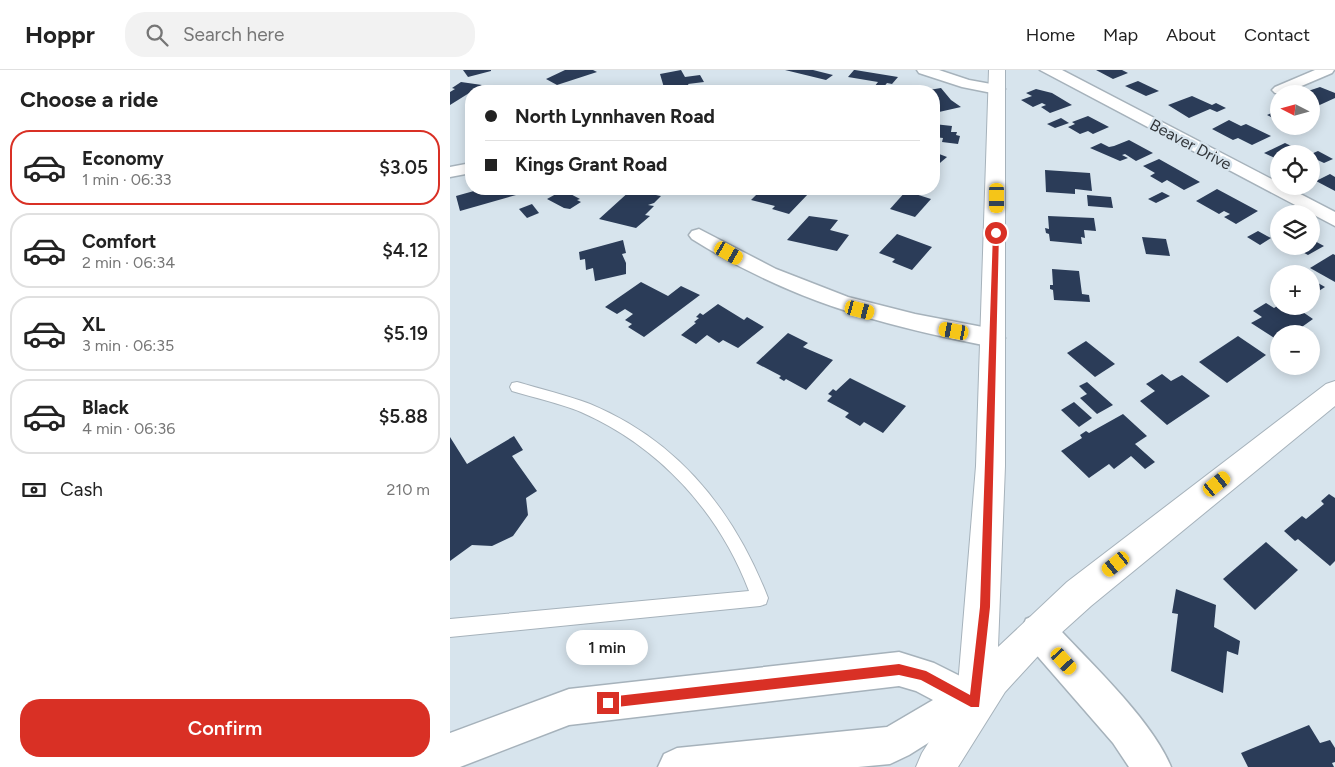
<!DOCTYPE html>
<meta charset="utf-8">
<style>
body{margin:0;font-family:Figtree,sans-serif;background:#f2f2f2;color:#222;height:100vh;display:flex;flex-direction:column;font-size:19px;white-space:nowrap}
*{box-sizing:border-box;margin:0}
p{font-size:16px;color:#767676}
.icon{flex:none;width:28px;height:28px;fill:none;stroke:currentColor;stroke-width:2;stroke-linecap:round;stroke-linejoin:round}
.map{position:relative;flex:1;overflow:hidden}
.panel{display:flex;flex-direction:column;background:#fff;width:450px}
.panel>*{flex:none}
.hud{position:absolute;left:15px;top:15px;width:475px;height:110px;border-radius:20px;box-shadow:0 2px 12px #0003;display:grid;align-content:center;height:110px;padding:0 20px;background:#fff}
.needle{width:32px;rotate:276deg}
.fabs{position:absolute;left:820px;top:15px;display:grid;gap:10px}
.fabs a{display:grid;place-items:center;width:50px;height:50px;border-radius:50%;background:#fff;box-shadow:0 2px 12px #0003;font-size:25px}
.end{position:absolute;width:22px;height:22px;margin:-11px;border:6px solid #d93025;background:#fff;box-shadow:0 0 0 2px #fff}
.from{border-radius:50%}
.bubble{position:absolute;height:35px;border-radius:18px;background:#fff;box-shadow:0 2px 12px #0003;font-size:16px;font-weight:600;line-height:35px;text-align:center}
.car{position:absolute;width:15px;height:30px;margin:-15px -8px;border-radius:6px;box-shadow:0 0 4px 1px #0007;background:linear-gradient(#f5c518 24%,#345 0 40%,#f5c518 0 76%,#345 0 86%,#f5c518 0)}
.hud b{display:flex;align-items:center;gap:18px;height:48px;font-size:19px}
.hud b+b{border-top:1px solid #e0e0e0}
.hud i{width:12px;height:12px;background:#222}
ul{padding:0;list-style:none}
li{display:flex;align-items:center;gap:15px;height:75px;margin:0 10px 8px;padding:0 10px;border:2px solid #e0e0e0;border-radius:20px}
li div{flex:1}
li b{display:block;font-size:19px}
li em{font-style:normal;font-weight:600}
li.active{border-color:#d93025}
li>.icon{width:45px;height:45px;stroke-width:1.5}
h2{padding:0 20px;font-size:22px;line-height:60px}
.pay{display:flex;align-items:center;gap:12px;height:55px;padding:0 20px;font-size:19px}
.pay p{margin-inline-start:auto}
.primary-button{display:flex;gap:10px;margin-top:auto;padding:10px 20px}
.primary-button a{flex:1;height:58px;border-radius:20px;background:#d93025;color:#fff;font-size:20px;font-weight:600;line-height:58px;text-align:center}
header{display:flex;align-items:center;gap:30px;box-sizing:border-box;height:70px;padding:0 25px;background:#fff;border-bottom:1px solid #e0e0e0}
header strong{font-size:24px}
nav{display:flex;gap:28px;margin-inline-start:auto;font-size:18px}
.search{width:350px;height:45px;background:#f2f2f2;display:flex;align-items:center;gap:12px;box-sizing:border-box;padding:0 18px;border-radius:20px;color:#767676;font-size:19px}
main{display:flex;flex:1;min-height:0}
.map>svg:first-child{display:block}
.building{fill:#2b3c58}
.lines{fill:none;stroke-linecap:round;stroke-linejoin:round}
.lane-casing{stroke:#a6b2bb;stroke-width:2}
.street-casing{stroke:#a6b2bb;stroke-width:3}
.secondary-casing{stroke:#a6b2bb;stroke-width:2}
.lane{fill:#fff;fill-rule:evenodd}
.street{fill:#fff;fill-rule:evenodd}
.secondary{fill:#fff;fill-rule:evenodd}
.route{fill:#d93025}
.labels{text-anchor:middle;stroke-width:5;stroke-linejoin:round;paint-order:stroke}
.far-street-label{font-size:16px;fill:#303438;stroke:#d7e4ed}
</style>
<header>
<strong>Hoppr</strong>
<div class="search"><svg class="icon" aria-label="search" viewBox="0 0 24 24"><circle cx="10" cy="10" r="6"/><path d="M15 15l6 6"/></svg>Search here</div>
<nav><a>Home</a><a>Map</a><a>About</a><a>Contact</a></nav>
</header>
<main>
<section class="panel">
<h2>Choose a ride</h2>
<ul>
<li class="active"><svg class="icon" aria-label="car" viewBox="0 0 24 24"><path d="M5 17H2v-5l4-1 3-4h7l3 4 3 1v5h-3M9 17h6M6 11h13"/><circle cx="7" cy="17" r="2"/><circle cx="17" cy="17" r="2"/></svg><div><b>Economy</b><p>1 min · 06:33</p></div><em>$3.05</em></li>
<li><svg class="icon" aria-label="car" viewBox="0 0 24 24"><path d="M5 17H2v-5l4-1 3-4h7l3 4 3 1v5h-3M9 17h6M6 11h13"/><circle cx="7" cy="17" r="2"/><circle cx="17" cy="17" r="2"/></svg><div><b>Comfort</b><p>2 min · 06:34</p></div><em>$4.12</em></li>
<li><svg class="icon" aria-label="car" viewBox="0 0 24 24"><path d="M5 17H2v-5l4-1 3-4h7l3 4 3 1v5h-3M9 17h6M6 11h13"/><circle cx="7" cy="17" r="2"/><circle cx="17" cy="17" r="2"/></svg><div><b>XL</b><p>3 min · 06:35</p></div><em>$5.19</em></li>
<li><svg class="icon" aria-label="car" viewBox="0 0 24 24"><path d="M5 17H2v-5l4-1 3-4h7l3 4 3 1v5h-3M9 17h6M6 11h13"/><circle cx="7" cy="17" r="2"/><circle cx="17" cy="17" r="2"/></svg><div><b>Black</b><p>4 min · 06:36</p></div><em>$5.88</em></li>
</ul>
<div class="pay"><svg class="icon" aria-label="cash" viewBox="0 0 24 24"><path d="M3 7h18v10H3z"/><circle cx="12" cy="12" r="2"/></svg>Cash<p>210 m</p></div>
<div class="primary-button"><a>Confirm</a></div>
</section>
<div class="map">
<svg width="885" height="697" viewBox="0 0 885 697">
<rect width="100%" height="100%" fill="#d7e4ed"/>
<g class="building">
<polygon points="13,0 41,0 41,1 18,7"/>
<polygon points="115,0 143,0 147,2 107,15 96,9"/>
<polygon points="231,0 235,7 250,5 254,12 238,14 240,18 215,21 210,4"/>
<polygon points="335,0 363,0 383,5 376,10"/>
<polygon points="404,0 405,0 448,7 442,14 437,13 433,18 424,17 428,12 398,7"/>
<polygon points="646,0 672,0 678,3 663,9"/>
<polygon points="688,11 709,21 696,26 675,16"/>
<polygon points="11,12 32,15 0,35 0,22 5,19 2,18"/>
<polygon points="870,17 885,23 885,28 861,39 861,24 849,24"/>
<polygon points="491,18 501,30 511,37 489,42 484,36 484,21 479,20"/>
<polygon points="586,19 602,23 622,35 600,43 591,37 596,35 592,33 583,37 571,30 582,26 576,23"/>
<polygon points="742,26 762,35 766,33 776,38 767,42 760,39 739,48 718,35"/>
<polygon points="826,41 829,42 829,51 817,45"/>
<polygon points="638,46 659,57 643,64 638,61 630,64 618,57 625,54 622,52"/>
<polygon points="611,48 619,53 605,58 597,54"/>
<polygon points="779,50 791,56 796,54 821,66 802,75 788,68 783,70 762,59"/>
<polygon points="484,54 502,56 501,62 507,62 506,65 510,66 508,74 492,72 493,68 484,67"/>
<polygon points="679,70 703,83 686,91 675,84 672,85 678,88 670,91 640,78 651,73 659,77 664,76"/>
<polygon points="835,73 858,84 829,84 829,90 814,83"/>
<polygon points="868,81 883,89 874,93 861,87 861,84"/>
<polygon points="484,82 497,87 484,98"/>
<polygon points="709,89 750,112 734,120 717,110 712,113 700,106 705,103 693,96"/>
<polygon points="595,100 640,103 642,121 625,119 625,124 596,122"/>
<polygon points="880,104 885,107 885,121 866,111"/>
<polygon points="31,119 64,119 66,125 10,141 6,126"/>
<polygon points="235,119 285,119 285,122 245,124 234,123"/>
<polygon points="312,119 343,119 359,123 339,144 322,139 325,136 301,130"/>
<polygon points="767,119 808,141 786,154 774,147 780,144 774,141 769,144 746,131"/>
<polygon points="113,120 130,129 127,130 131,132 120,139 114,138 97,129"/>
<polygon points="181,120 211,126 204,133 198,135 204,136 195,145 200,146 186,158 149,149"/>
<polygon points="456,121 481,129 465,147 440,139"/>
<polygon points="712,122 720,126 706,133 698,129"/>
<polygon points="637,125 661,127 663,138 638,136"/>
<polygon points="82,134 89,143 77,148 69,139"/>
<polygon points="359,146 388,150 380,160 399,165 387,181 337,170"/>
<polygon points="598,146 644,148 646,161 634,160 635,168 631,167 632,174 600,171 599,164 596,163 595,158 599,159"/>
<polygon points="808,161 817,166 821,168 810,175 797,167"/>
<polygon points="447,164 482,177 462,200 442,192 445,189 429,183"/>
<polygon points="692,167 716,169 720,186 696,184"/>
<polygon points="861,169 874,176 858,185 841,176 861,176"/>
<polygon points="173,170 176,183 172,184 176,193 176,204 145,211 143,198 136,200 135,189 130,190 129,182"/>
<polygon points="883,184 885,185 885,212 860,198"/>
<polygon points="602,199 629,201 632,224 639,225 640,232 604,230 603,220 600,219 600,215 603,215"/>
<polygon points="861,209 875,217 861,226"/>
<polygon points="191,212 218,226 231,216 250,225 194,267 178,257 182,254 175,250 183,244 175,239 167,244 155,237"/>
<polygon points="816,233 824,238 829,235 844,236 863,249 842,264 829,264 829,271 801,253 812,247 803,241"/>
<polygon points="268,234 294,250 297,247 314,257 288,278 273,270 269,273 257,265 246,274 231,265 246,253 244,252 249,248 246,247 250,243 253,245"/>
<polygon points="338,263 358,273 353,277 383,290 356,320 336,309 334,311 329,308 331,306 306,293"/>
<polygon points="788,266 816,285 777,313 749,292"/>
<polygon points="636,271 665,294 645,307 617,283"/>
<polygon points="712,304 721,311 732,305 760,326 717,355 690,331 705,321 696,314"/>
<polygon points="400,308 456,336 433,363 414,352 410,356 395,347 399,343 377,331 382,326 378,324 383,319 386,321"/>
<polygon points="637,312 663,335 647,344 630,328 637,324 629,316"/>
<polygon points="624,332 642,348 629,357 611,340"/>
<polygon points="673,344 697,366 685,374 705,392 695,399 681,386 664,399 659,394 639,408 611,381 632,368 630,365 636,361 639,363"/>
<polygon points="64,366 73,380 62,386 87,421 76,428 78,445 63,466 42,476 22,475 0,491 0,367 17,394"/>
<polygon points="879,424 885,428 885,491 880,496 848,469 845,471 834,461 852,446 856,449 874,434 871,431"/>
<polygon points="816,472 848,500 805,540 773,509"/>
<polygon points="726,519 766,535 764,557 790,571 788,585 777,581 773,623 721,601 728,544 722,543"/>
<polygon points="859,655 870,673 880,670 885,678 885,692 882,693 884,697 798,697 791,683"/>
</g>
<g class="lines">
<g class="lane-casing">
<path id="lane" d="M67 312C91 319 116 325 140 334 229 371 284 441 318 528L316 534 310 536 0 567V549L299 521C269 442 209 376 131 342 109 333 85 328 62 321L60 317 62 313Z"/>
</g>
<g class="street-casing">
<g id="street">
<polygon points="467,0 489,0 519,10 552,16 555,19 547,24 512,17 469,3"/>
<polygon points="590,0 612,0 829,113 829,116 835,116 885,142 885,156"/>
<polygon points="865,0 884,0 882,3 835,23 825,23 822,20 825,17"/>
<polygon points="21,93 21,103 0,107 0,97"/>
<path d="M249 159 326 199 398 227 465 244 543 259 551 262 555 268 551 274 543 277C430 255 341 231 242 169L239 165 242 161Z"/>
<path d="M588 544 600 549C636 589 701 648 721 697H679L663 673 576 573 571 561 576 549Z"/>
<polygon points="449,582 484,593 538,620 543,633 538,646 502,658 459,685 440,694 408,697 208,697 214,684 227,678 437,657 483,630 466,621 449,616 119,655 10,697 0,697 0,663 119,619"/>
</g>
</g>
<g class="secondary-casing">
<polygon id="secondary" points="539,0 555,0 555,396 548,577 617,512 876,314 885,311 885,336 641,536 600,573 555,622 508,697 466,697 472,683 507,628 526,396"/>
</g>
<use href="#lane" class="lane"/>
<use href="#street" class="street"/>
<use href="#secondary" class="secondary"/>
</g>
<polygon class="route" points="546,161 549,163 540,537 529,637 521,637 471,610 449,605 158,638 154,637 153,633 158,627 449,594 476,601 520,625 530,537 543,163"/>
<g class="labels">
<g class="far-street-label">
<text transform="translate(741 74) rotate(28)" y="6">Beaver Drive</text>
</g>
</g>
</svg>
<div class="fabs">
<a><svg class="needle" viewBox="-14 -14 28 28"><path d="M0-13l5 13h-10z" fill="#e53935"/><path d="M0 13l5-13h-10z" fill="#767676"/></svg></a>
<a><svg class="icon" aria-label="locate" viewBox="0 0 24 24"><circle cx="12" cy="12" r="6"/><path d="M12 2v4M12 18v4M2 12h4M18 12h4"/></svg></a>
<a><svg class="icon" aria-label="layers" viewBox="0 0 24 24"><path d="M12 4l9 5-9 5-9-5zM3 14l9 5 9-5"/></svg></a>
<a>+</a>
<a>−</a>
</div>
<i class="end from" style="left:546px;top:163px"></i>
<i class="end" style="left:158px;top:633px"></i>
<div class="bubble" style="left:116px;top:560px;width:82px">1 min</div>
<i class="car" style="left:547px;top:128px;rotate:180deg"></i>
<i class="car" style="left:279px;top:183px;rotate:120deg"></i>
<i class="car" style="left:410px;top:240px;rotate:105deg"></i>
<i class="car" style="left:504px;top:261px;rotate:280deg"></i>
<i class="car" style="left:767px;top:414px;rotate:51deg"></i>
<i class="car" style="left:666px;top:494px;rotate:231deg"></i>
<i class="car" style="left:614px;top:591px;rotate:138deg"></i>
<div class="hud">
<b><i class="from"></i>North Lynnhaven Road</b>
<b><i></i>Kings Grant Road</b>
</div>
</div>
</main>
